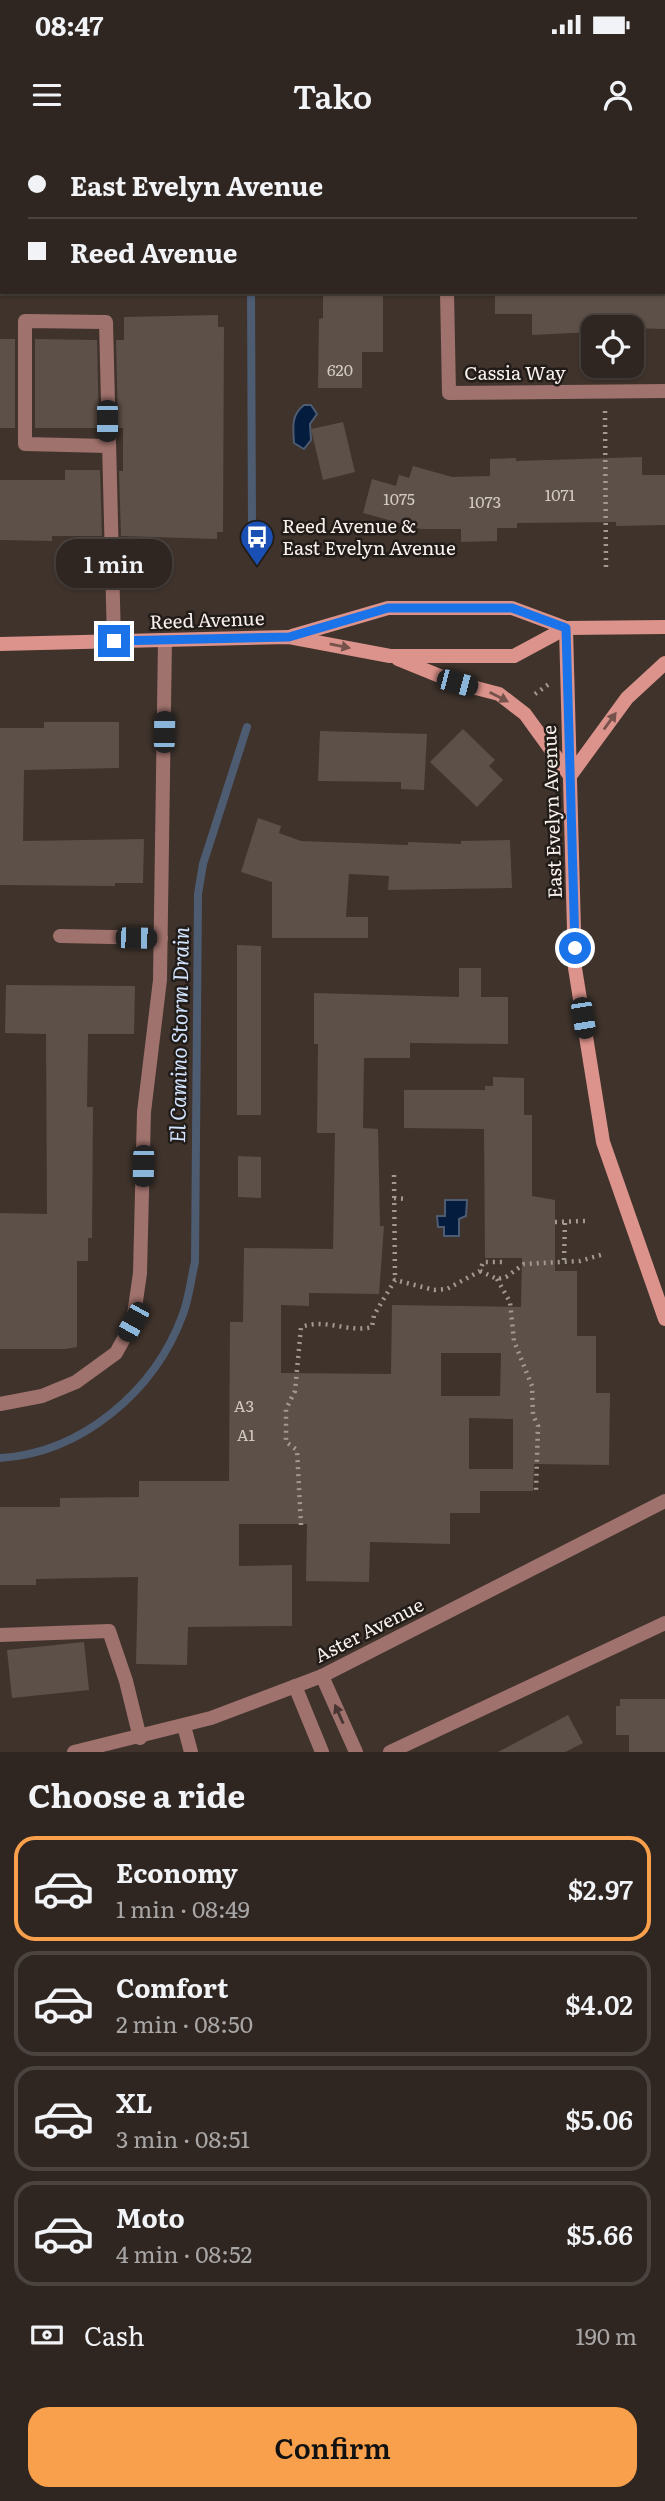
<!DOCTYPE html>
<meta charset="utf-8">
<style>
body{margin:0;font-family:Literata,serif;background:#3b322e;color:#f1f3f6;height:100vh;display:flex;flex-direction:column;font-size:26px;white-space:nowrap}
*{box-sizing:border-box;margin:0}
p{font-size:23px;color:#a7a5a5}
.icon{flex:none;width:38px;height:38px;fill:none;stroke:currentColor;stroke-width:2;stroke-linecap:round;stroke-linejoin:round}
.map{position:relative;height:1612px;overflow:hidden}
.drawer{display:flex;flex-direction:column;background:#2f2621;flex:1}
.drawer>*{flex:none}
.hud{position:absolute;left:0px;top:0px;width:665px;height:154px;box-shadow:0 2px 5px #0004,0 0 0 2px #4a433f;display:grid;align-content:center;height:154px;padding:0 28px;background:#2f2621}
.buttons{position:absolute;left:581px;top:175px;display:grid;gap:14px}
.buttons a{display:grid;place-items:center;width:63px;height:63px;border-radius:14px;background:#2f2621;box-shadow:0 2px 5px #0004,0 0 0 2px #4a433f;font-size:35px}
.end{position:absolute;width:32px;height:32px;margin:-16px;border:9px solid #1a73e8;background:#fff;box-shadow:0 0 0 4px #fff}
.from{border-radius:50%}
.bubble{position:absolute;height:49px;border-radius:21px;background:#2f2621;box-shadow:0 2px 5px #0004,0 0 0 2px #4a433f;font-size:23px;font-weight:600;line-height:49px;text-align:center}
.car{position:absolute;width:21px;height:42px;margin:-21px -10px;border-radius:9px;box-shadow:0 0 5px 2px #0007;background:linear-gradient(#222 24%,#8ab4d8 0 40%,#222 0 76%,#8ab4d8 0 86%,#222 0)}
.hud b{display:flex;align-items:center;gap:24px;height:66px;font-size:26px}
.hud b+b{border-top:2px solid #4a433f}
.hud i{width:18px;height:18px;background:#f1f3f6}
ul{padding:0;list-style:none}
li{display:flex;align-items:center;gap:21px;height:105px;margin:0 14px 10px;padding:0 14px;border:4px solid #4a433f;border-radius:21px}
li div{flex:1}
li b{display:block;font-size:26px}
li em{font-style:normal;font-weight:600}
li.selected{border-color:#f9a04d}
li>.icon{width:63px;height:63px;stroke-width:1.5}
h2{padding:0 28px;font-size:32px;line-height:84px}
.pay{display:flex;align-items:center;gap:18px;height:77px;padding:0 28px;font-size:26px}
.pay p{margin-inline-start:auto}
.action{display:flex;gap:14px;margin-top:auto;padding:14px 28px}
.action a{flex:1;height:80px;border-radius:21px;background:#f9a04d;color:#111;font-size:28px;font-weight:600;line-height:80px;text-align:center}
.status{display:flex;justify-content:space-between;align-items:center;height:49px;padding:0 35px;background:#2f2621;direction:ltr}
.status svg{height:19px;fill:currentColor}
header{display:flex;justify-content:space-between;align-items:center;height:91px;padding:0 28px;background:#2f2621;font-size:32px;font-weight:600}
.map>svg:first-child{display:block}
.water{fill:#041c3e;stroke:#4e5c72;stroke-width:2}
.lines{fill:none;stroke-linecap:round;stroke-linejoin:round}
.stream{stroke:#4e5c72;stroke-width:8}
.building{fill:#5d5048;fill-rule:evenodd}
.path{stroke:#a39993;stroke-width:4.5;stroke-dasharray:2 5;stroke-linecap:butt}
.lane{stroke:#a0726d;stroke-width:14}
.street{stroke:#a0726d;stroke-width:14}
.secondary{stroke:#dc938b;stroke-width:14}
.oneway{fill:#76524c}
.oneway2{fill:#483632}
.route{stroke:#1a73e8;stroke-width:9}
.labels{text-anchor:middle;stroke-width:5;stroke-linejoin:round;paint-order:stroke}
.number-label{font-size:16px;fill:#d2c9c3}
.street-label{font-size:19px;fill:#f9f1ec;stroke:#221c19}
.poi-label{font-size:19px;fill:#f9f1ec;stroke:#221c19;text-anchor:start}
.water-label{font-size:21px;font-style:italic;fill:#d1e3fd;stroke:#221c19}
</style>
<div class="status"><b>08:47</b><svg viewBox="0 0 49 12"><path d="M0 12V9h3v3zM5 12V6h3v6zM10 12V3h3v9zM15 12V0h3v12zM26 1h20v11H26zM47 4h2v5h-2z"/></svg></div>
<header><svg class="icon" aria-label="menu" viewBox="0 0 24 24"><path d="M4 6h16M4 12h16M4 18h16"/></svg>Tako<svg class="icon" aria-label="person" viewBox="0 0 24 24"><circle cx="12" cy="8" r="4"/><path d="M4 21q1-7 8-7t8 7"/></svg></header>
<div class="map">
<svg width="665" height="1612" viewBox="0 0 665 1612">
<rect width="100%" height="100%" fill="#3f332c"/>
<g class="water">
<path d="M304 265H311L317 274 310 284 311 300 304 309 294 303C293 287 291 275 304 265Z"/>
<polygon points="445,1060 467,1060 466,1076 459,1079 459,1096 444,1096 444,1087 438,1087 437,1076 445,1076"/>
</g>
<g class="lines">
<g class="stream">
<polyline points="250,0 250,2"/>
<polyline points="251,152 252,385"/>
<path d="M0 1318C82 1313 155 1251 183 1174 189 1158 191 1139 195 1122L198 754 203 724 247 587"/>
</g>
</g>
<g class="building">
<polygon points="323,152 383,152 383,212 362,212 362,248 318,248 319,179 323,178"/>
<polygon points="495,152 665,152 665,189 593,187 593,192 532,195 532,174 495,174"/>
<polygon points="218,175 218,187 224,187 223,392 217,392 217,399 121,396 119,331 123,331 123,288 118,288 116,200 124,200 124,177"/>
<rect x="0" y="199" width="15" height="89"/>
<polygon points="35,199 97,200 99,288 35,288"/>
<polygon points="343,282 355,332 323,340 311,289"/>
<polygon points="642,317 642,335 665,335 665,385 616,386 616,382 517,383 517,388 497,388 497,401 461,402 461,389 421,389 363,373 372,339 396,346 399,335 409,338 413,326 452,337 490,336 490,319 516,318 516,321"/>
<polygon points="65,330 100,330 102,396 52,396 52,401 0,400 0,340 65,340"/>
<polygon points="44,582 119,582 119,628 24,630 23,701 144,699 143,743 115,743 115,746 0,745 0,588 44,588"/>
<polygon points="463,589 495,620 489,626 503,640 477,667 430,622"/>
<polygon points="320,591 427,594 424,650 401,649 401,642 318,641"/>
<polygon points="258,678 281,686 279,693 301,701 408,705 408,702 461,704 461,701 510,700 512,748 388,750 389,736 349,734 346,777 368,777 368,798 272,798 272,742 241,732"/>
<polygon points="237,805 261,806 261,975 237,975"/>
<path d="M459 828H481V857H508V904L410 903V918H364L363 988 378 989 380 1086H384L379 1154 309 1153V1166L281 1165V1233L391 1234 392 1165 521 1167 522 1118H485L484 989 404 988V950H485V946H493V937L524 938V975H532V1056L555 1060V1131H577V1196H596V1253H610L609 1325 534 1324 533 1351H480V1373H450V1404L370 1402 369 1442 306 1441 307 1384H239V1426L292 1425V1486L188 1487 187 1525 136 1524 138 1437 36 1439V1445H0V1367H60V1358L139 1357V1341H229L230 1182H243L244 1108 333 1109 335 993H317L318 904H314V853L459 857ZM441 1213H501L500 1256H441ZM469 1278 513 1279V1329H469Z"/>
<polygon points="6,845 135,846 134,894 88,894 87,967 93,967 92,1098 88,1098 88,1121 77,1121 77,1207 65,1209 0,1209 0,1073 47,1074 46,894 5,893"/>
<polygon points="238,1016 261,1017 261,1058 238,1057"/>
<polygon points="84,1502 89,1550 12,1558 7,1510"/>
<polygon points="620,1559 665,1559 665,1612 629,1612 629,1595 616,1595 616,1566 620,1566"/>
<polygon points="568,1575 583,1603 565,1612 498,1612"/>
</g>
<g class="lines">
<g class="path">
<polyline points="605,271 606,427"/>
<polyline points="535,554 549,544"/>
<polyline points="394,1035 395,1140"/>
<polyline points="394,1058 408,1059"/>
<polyline points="555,1082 585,1081"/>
<polyline points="564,1120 565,1081"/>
<polyline points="480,1131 497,1139 506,1137 524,1124 580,1121 604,1114"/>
<polyline points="497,1139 510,1162 514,1201 532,1246 533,1275 538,1286 536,1350"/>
<path d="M301 1385 297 1310 286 1302V1269L295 1251 301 1187C326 1178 348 1193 372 1187L374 1175 395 1140 434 1150 447 1149 480 1131 483 1122H504"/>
</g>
<g class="lane">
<polyline points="107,306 25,304 25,181 106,182 114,501"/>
<polyline points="60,796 161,798"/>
<polyline points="0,1264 42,1256 76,1242 116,1213 133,1182 140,1133 144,972 160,840 165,500"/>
<polyline points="0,1495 109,1491 126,1541 140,1598"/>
<polyline points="322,1536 356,1612"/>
<polyline points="295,1546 322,1612"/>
<polyline points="184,1586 191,1612"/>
<polyline points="390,1612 665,1483"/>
</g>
<g class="street">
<polyline points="445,0 445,2"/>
<polyline points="447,152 449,253 665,251"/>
<polyline points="74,1612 211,1578 322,1536 665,1361"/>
</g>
<g class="secondary">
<polyline points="566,488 575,828 603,1002 665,1179"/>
<polyline points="292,496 388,468 512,468 566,488 665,487"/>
<polyline points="0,504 289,497 390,516 514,516 566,488"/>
<polyline points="398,519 457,543 499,554 525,574 570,636"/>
<polyline points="570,636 627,558 665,523"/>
</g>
</g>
<defs><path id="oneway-solid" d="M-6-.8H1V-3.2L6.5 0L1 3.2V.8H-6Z" transform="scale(1.75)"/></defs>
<g class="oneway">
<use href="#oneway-solid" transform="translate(340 506) rotate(11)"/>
<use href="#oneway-solid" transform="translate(499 557) rotate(27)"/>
<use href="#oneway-solid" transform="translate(610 581) rotate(-54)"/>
</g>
<use class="oneway2" href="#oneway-solid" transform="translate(339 1574) rotate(-114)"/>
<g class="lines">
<polyline class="route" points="114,501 289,497 388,468 512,468 566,488 575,808"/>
</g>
<defs>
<g id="bus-pin" transform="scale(1.75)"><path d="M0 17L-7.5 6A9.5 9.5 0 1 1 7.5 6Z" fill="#1a4fb4" stroke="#221c19"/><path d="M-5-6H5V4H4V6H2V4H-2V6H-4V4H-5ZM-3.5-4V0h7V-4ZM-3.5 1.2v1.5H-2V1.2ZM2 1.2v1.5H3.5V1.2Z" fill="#fff"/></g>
</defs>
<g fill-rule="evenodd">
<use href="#bus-pin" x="257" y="397"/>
</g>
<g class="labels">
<g class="number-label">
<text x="340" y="236">620</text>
<text x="560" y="361">1071</text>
<text x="399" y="365">1075</text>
<text x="485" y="368">1073</text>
<text x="244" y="1272">A3</text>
<text x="246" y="1301">A1</text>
</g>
<g class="street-label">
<text x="515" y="240">Cassia Way</text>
<text transform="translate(207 480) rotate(-2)" y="7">Reed Avenue</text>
<text transform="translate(552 672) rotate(-92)" y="7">East Evelyn Avenue</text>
<text transform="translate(369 1490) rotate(-27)" y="7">Aster Avenue</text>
</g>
<g class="poi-label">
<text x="282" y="393">Reed Avenue &amp;<tspan x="282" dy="22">East Evelyn Avenue</tspan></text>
</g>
<g class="water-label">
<text transform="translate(180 895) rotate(-89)" y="7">El Camino Storm Drain</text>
</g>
</g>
</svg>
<div class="buttons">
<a><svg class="icon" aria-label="locate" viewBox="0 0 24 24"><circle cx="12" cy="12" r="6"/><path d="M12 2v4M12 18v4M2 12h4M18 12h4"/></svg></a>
</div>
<i class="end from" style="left:575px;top:808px"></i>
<i class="end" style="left:114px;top:501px"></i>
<div class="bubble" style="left:56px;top:399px;width:116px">1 min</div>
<i class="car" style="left:107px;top:281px;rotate:180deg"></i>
<i class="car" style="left:457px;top:543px;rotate:105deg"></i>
<i class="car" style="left:164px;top:592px;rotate:1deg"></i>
<i class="car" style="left:136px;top:798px;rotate:91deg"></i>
<i class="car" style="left:583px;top:878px;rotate:171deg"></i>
<i class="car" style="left:143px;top:1026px;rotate:181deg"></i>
<i class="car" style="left:133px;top:1182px;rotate:209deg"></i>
<div class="hud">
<b><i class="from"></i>East Evelyn Avenue</b>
<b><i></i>Reed Avenue</b>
</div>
</div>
<section class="drawer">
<h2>Choose a ride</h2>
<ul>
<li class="selected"><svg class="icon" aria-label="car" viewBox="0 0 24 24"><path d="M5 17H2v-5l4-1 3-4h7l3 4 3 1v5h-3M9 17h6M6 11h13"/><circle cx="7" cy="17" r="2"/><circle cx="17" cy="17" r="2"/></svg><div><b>Economy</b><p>1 min · 08:49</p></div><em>$2.97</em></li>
<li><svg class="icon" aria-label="car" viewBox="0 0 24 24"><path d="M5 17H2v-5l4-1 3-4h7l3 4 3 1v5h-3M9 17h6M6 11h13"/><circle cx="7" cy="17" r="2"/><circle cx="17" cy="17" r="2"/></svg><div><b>Comfort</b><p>2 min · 08:50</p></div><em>$4.02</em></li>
<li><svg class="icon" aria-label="car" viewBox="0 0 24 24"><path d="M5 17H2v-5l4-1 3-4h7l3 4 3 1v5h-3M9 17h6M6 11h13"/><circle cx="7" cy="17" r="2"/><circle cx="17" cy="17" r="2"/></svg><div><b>XL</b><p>3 min · 08:51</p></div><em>$5.06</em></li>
<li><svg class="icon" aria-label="car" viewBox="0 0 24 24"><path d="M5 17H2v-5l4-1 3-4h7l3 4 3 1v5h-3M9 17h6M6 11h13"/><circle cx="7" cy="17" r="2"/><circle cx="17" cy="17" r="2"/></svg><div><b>Moto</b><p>4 min · 08:52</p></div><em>$5.66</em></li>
</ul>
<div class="pay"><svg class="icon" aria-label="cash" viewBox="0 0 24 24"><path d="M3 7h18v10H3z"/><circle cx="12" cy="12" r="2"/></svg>Cash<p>190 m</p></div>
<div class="action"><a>Confirm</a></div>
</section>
